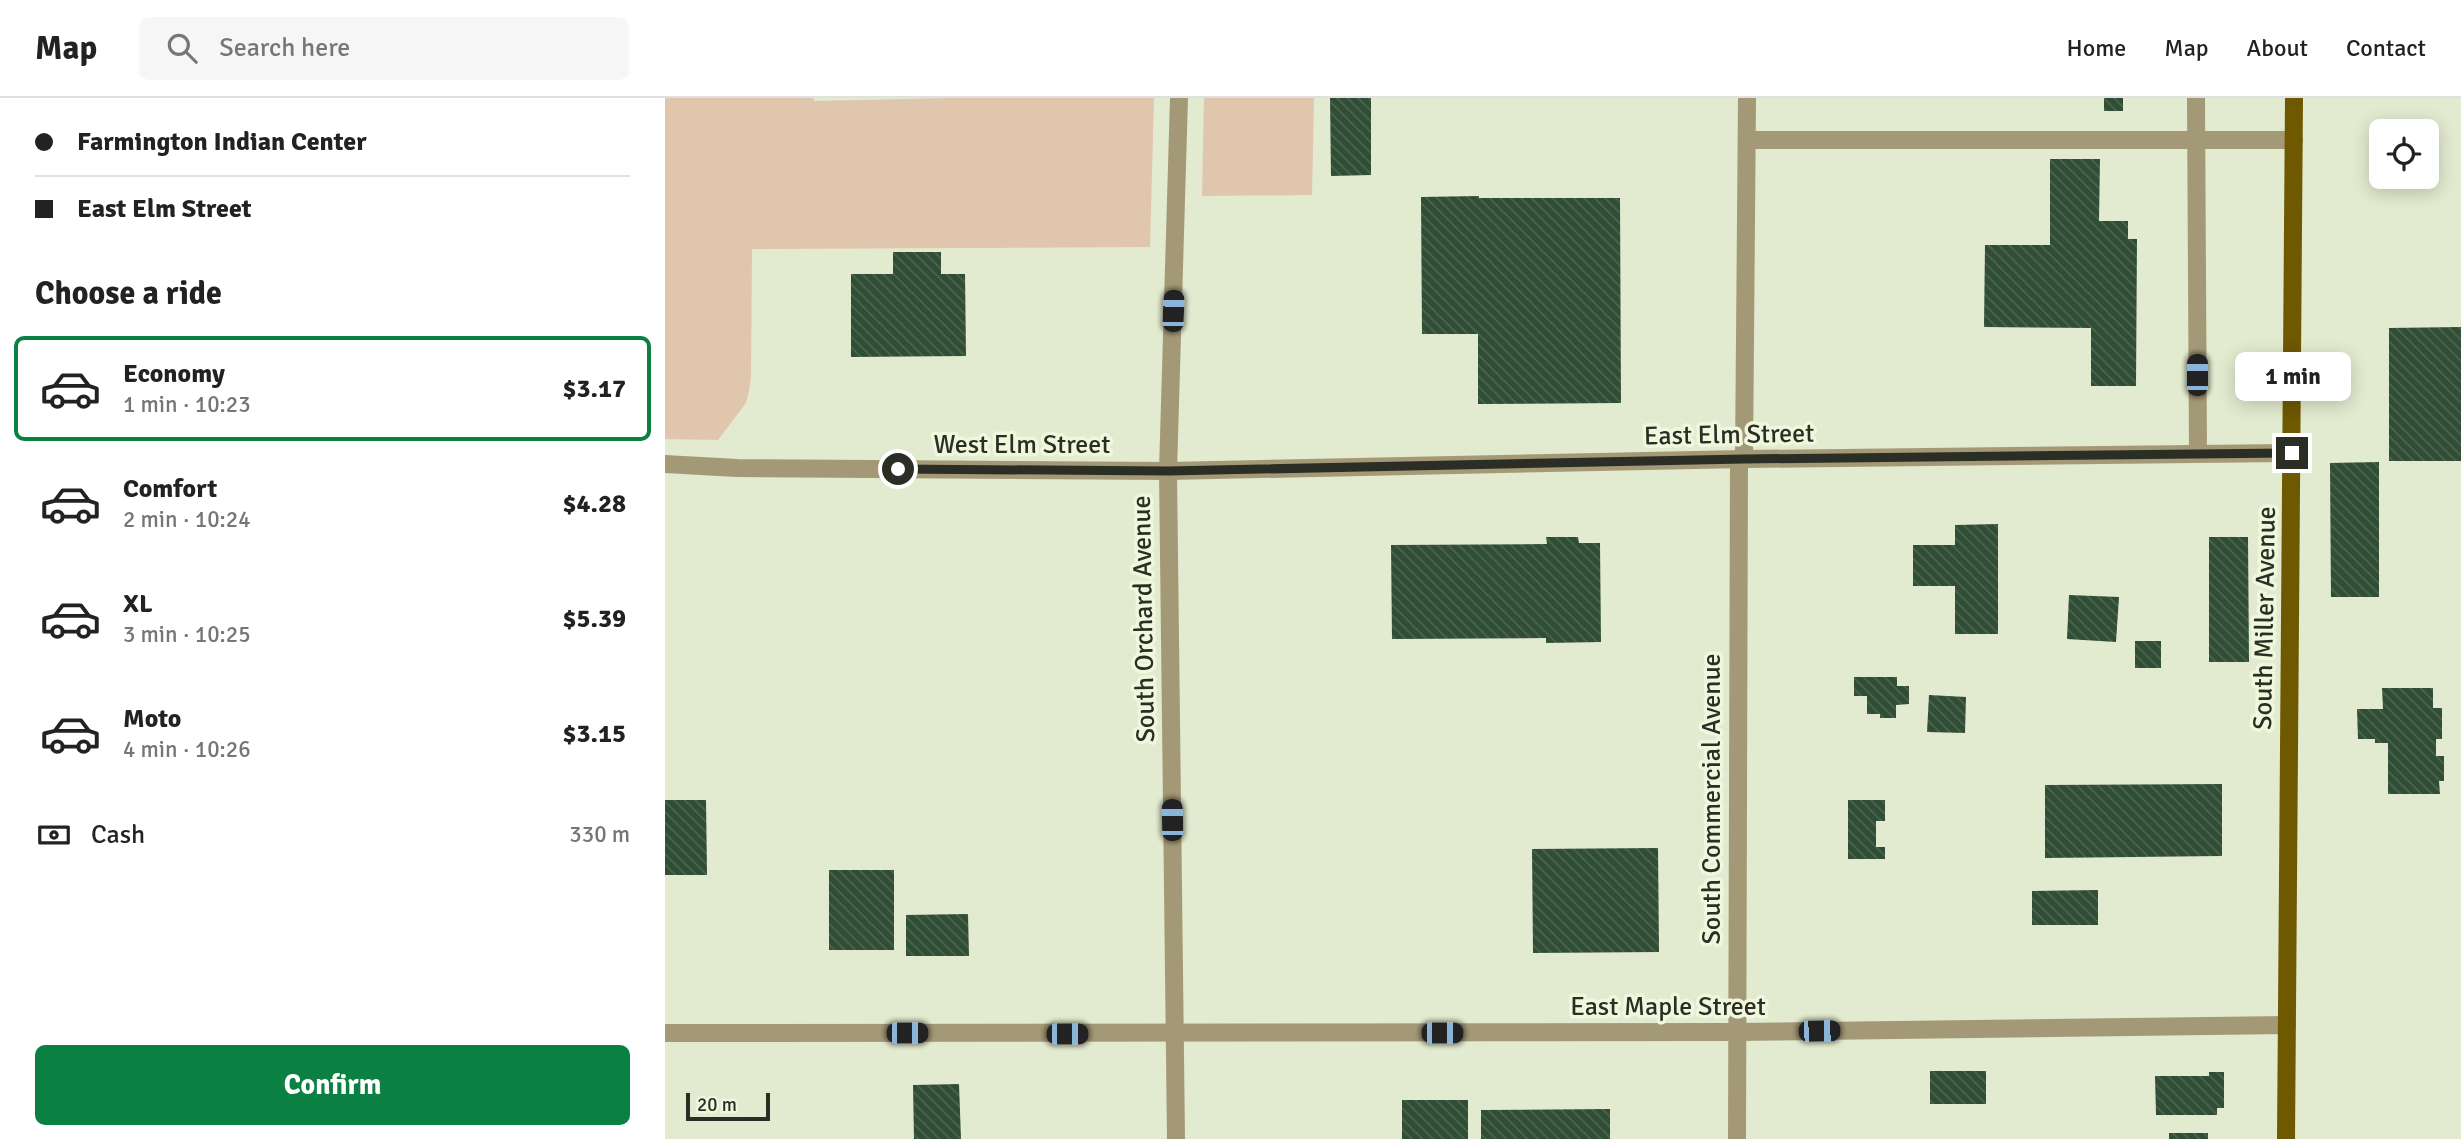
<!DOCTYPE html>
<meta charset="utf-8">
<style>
body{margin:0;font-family:Signika,sans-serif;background:#f6f6f6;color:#222;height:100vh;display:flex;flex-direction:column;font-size:26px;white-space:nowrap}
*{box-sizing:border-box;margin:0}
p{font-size:23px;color:#767676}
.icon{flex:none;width:38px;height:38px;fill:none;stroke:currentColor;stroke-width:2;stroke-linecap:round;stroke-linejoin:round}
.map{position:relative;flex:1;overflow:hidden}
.drawer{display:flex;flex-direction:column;background:#fff;width:665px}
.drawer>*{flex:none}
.top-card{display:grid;align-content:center;height:154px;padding:0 35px;background:#fff}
.tools{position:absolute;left:1704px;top:21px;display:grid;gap:14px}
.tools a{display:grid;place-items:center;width:70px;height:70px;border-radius:10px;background:#fff;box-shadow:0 4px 18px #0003;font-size:35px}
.scale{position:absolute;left:21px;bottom:18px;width:84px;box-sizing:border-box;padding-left:7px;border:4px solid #2b2e24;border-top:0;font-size:19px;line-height:24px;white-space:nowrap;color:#2b2e24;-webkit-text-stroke:5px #eff7dc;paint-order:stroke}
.end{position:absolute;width:32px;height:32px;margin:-16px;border:9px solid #2b2e24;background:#fff;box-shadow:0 0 0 4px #fff}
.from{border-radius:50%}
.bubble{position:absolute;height:49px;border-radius:10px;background:#fff;box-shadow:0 4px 18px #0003;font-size:23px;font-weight:700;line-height:49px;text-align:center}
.car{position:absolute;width:21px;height:42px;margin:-21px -10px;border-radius:9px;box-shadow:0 0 5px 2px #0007;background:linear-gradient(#222 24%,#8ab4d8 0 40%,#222 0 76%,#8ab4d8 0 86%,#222 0)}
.top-card b{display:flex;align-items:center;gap:24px;height:66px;font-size:26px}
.top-card b+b{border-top:2px solid #e0e0e0}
.top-card i{width:18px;height:18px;background:#222}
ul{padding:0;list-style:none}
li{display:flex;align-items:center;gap:21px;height:105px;margin:0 14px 10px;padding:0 21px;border:4px solid transparent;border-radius:10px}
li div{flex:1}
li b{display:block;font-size:26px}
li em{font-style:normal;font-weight:700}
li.current{border-color:#0b8043}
li>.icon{width:63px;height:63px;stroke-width:1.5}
h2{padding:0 35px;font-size:32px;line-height:84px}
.pay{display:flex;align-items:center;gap:18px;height:77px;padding:0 35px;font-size:26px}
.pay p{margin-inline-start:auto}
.primary-button{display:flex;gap:14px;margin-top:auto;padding:14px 35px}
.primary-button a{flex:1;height:80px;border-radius:10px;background:#0b8043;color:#fff;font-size:28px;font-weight:700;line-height:80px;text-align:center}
header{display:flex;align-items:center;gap:42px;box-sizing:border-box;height:98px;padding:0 35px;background:#fff;border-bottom:2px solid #e0e0e0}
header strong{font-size:33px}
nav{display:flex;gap:38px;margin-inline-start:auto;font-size:24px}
.search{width:490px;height:63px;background:#f6f6f6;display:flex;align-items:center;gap:18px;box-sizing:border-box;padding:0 24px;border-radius:10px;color:#767676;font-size:26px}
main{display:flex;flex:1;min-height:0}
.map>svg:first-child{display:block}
.green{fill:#e0c6ad}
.building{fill:url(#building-back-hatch)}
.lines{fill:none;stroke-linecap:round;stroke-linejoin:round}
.minor{stroke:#a49976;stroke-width:18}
.major{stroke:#6e5900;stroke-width:18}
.route{stroke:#2b2e24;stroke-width:9}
.labels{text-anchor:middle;stroke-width:7;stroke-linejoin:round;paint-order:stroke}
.street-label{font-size:26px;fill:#2b2e24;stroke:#eff7dc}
</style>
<header>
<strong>Map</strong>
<div class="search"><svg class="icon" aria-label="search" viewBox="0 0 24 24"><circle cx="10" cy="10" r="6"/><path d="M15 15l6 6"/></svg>Search here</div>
<nav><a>Home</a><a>Map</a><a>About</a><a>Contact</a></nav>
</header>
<main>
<section class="drawer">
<div class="top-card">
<b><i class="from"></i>Farmington Indian Center</b>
<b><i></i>East Elm Street</b>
</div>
<h2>Choose a ride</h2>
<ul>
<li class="current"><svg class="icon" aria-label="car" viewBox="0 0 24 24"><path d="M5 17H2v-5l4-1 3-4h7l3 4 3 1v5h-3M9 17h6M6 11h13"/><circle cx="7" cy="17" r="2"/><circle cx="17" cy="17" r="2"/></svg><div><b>Economy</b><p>1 min · 10:23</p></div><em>$3.17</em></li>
<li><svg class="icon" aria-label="car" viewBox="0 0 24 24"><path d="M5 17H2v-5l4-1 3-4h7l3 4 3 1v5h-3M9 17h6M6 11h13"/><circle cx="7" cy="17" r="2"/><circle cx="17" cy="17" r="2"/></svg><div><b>Comfort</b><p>2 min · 10:24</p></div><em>$4.28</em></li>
<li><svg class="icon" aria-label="car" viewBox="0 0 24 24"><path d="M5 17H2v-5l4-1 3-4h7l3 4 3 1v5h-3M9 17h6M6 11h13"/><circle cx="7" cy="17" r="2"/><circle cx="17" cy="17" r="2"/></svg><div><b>XL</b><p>3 min · 10:25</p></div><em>$5.39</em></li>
<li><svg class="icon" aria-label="car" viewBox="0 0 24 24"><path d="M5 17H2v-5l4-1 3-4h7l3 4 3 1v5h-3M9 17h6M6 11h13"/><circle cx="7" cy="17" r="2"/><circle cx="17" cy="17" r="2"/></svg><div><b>Moto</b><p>4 min · 10:26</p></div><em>$3.15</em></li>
</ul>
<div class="pay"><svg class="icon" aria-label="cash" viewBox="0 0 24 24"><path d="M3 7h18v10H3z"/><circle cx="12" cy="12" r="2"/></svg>Cash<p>330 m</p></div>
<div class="primary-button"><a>Confirm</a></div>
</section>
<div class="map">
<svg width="1796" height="1041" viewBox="0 0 1796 1041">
<defs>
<pattern id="building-back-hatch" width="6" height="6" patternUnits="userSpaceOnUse" patternTransform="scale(1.75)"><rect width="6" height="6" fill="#304d35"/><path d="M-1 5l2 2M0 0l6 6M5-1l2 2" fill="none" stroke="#4d6450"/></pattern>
</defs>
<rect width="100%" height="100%" fill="#e2eacf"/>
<g class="green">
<polygon points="0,0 149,0 149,3 282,0 489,0 485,149 87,151 86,278 84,293 81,305 53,342 0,341"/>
<polygon points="539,0 649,0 647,97 537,98"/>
</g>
<g class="building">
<polygon points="665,0 706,0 706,77 666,78"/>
<rect x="1439" y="0" width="19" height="13"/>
<polygon points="1385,61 1435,61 1434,123 1463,123 1463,141 1472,141 1471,288 1426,288 1426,230 1319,229 1320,147 1385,147"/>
<polygon points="814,98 814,100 955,100 956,305 813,306 813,236 757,236 756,99"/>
<polygon points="228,154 276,154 276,176 300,176 301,258 186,259 186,176 228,176"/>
<polygon points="1796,229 1796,363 1724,363 1724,230"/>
<polygon points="1714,364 1714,499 1666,499 1665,365"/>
<polygon points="1333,426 1333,536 1290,536 1290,488 1248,488 1248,447 1290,447 1290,427"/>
<polygon points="881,439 913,439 914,445 935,445 936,544 881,545 881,540 727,541 726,447 882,446"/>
<polygon points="1544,439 1583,439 1584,564 1544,564"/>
<polygon points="1404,497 1454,499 1451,544 1402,541"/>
<rect x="1470" y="543" width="26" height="27"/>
<polygon points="1189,579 1232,579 1232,588 1244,588 1244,606 1231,607 1231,620 1215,620 1215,616 1202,616 1202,598 1189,598"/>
<polygon points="1717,590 1768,590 1768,610 1777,610 1777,641 1771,641 1771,658 1779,658 1779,683 1774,683 1775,696 1723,696 1723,645 1710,645 1710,641 1693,641 1692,611 1718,611"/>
<polygon points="1264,597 1301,599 1300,635 1262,634"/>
<polygon points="1557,686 1557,758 1380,760 1380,687"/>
<polygon points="0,702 41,702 42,777 0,777"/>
<polygon points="1183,702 1220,702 1220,723 1211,723 1211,749 1220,749 1220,761 1183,761"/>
<polygon points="993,750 994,854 868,855 867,751"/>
<rect x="164" y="772" width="65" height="80"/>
<polygon points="1433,792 1433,827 1367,827 1367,793"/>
<polygon points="303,816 304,858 241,858 241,817"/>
<rect x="1265" y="973" width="56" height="33"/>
<polygon points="1544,974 1559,974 1559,1010 1552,1010 1552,1017 1491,1017 1490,978 1544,978"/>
<polygon points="294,986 296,1041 249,1041 248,987"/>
<rect x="737" y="1002" width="66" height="39"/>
<polygon points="945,1011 945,1041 816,1041 816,1012"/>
<rect x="1504" y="1035" width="39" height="6"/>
</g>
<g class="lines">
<g class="minor">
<polyline points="1531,0 1533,355"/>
<polyline points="1082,42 1629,42"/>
<polyline points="1079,361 1082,0"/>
<polyline points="0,366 72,370 503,373 1079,361 1627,355"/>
<polyline points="0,935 1072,934 1622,927"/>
<polyline points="511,1041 503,373 514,0"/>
<polyline points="1072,1041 1074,362"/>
</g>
<polyline class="major" points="1621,1041 1629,0"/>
</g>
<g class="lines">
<polyline class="route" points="233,371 503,373 1079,361 1627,355"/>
</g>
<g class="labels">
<g class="street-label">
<text transform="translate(1064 336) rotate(-1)" y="9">East Elm Street</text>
<text x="357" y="355">West Elm Street</text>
<text transform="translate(1599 520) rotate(-89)" y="9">South Miller Avenue</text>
<text transform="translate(478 521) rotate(-91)" y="9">South Orchard Avenue</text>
<text transform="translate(1046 701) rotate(-90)" y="9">South Commercial Avenue</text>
<text x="1003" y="917">East Maple Street</text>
</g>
</g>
</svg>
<div class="tools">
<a><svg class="icon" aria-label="locate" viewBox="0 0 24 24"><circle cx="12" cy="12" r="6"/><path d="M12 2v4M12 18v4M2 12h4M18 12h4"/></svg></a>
</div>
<div class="scale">20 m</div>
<i class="end from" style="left:233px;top:371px"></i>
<i class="end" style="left:1627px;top:355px"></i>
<div class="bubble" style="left:1570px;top:254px;width:116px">1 min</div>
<i class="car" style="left:508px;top:213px;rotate:2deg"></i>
<i class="car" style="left:1532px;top:277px;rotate:0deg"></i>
<i class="car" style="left:507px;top:722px;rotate:359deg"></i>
<i class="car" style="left:1154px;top:933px;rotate:89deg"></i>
<i class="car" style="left:242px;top:935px;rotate:90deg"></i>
<i class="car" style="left:777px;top:935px;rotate:90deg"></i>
<i class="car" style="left:402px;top:936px;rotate:90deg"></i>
</div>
</main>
